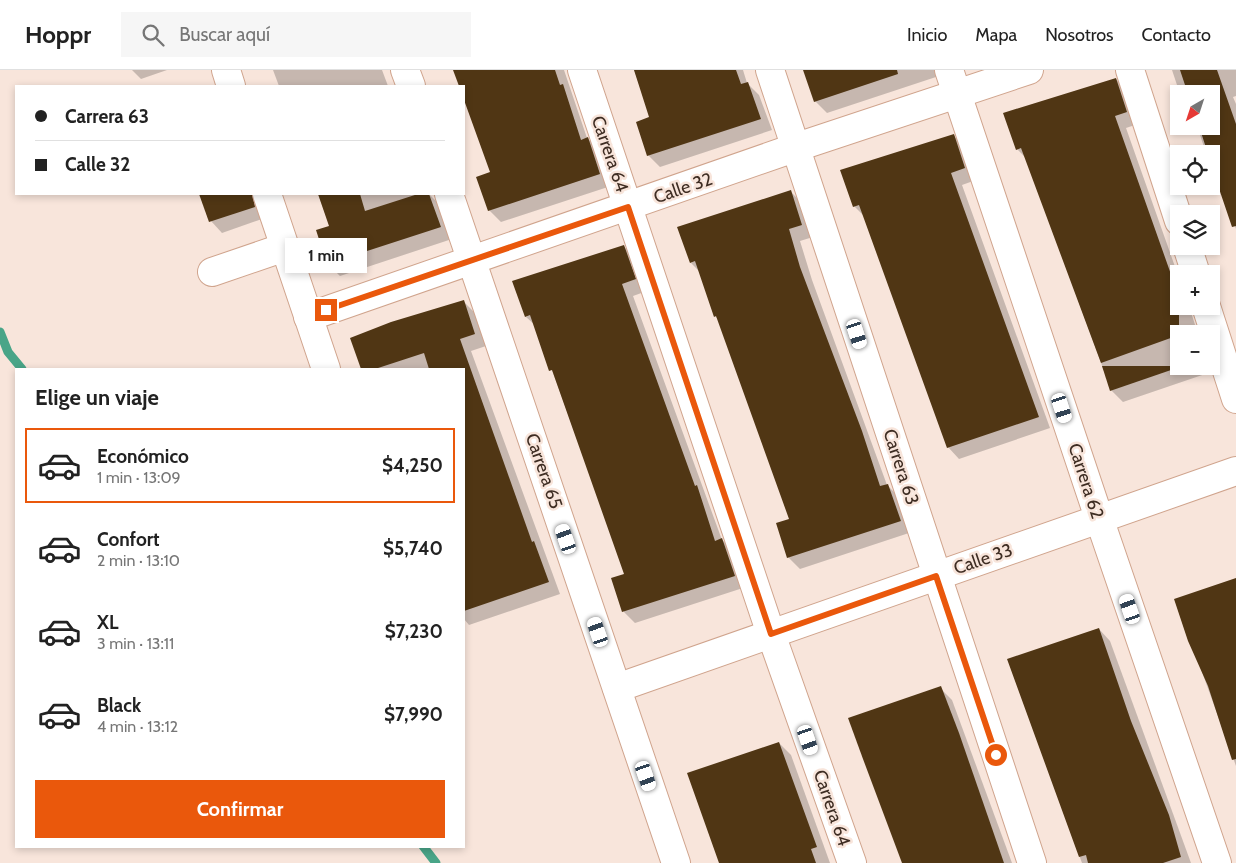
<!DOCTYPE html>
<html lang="es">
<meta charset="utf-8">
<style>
body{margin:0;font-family:Cabin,sans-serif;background:#f6f6f6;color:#222;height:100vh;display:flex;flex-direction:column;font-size:19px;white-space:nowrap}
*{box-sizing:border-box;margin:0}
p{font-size:16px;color:#767676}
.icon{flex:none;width:28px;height:28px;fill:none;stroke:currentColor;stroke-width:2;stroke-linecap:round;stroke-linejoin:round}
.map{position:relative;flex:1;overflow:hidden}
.drawer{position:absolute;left:15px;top:298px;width:450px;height:480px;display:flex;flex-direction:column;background:#fff;border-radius:0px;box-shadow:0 2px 8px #0003}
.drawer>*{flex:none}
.guide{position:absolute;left:15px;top:15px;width:450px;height:110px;border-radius:0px;box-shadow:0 2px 8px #0003;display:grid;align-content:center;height:110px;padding:0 20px;background:#fff}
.needle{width:32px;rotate:219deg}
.fabs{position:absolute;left:1170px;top:15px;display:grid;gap:10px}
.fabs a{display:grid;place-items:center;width:50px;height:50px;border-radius:0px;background:#fff;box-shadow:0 2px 8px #0003;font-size:25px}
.end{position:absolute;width:22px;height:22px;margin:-11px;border:6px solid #ea580c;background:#fff;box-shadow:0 0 0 2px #fff}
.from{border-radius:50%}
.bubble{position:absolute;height:35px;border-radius:0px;background:#fff;box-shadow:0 2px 8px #0003;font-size:16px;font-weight:700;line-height:35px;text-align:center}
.car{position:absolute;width:15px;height:30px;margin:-15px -8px;border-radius:6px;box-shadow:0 0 4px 1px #0007;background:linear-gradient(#fff 24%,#345 0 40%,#fff 0 76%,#345 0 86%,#fff 0)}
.guide b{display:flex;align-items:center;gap:18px;height:48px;font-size:19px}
.guide b+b{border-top:1px solid #e0e0e0}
.guide i{width:12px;height:12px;background:#222}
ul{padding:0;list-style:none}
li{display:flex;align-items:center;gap:15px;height:75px;margin:0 10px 8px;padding:0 10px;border:2px solid transparent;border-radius:0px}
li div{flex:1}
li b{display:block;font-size:19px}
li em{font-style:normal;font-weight:700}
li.selected{border-color:#ea580c}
li>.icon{width:45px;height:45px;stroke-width:1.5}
h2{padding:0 20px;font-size:22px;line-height:60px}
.button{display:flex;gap:10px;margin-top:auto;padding:10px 20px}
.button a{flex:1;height:58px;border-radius:0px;background:#ea580c;color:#fff;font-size:20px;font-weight:700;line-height:58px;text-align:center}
header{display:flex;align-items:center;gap:30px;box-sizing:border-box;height:70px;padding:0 25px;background:#fff;border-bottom:1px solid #e0e0e0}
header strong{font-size:24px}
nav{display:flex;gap:28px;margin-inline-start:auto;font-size:18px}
.search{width:350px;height:45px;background:#f6f6f6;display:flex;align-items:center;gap:12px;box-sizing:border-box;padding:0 18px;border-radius:0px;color:#767676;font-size:19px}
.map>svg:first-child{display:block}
.shadow{fill:#0003}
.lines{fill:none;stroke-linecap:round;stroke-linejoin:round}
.stream{stroke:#49a588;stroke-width:9}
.building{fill:#503614}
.minor-casing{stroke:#d0a48d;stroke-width:30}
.minor{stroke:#fff;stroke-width:28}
.route{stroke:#ea580c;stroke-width:6}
.labels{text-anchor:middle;stroke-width:5;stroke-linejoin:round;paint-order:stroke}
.street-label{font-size:18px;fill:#3e2d23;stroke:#f8e5db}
</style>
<header>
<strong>Hoppr</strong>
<div class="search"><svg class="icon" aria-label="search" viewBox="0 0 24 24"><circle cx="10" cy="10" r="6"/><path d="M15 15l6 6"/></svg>Buscar aquí</div>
<nav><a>Inicio</a><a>Mapa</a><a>Nosotros</a><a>Contacto</a></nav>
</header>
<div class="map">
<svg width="1236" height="793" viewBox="0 0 1236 793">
<rect width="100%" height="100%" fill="#f8e5db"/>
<g class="shadow">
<polygon points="132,0 167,0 141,9"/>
<polygon points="273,0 382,0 388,16 279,16"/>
<polygon points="455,0 564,0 587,68 600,80 611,116 501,152 489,140 491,103 464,26 464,16 460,16"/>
<polygon points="634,0 743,0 747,13 759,25 772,60 660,97 648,85 651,48"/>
<polygon points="805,0 937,0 939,6 827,43 815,31"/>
<polygon points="1172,0 1236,0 1236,26 1233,27 1236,34 1236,159 1211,90 1211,84 1205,80 1197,56 1211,56 1211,24 1180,24"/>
<polygon points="1116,9 1128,21 1138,54 1126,58 1179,208 1179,236 1189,236 1198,264 1179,264 1179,296 1211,296 1214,301 1123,332 1111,320 1026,88 1017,79"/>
<polygon points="954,66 966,78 976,110 962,115 1050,358 959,389 948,377 864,146 854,136"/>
<polygon points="791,122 803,134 813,167 800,171 812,210 887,415 899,427 912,462 800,499 788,487 791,450 719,250 715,246 700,202 691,193"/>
<polygon points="201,124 253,124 262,149 222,163 211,151"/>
<polygon points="318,124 429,124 439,134 452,169 340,206 328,194 317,161 330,157"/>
<polygon points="624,177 636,188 647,221 633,226 722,470 734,481 746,517 635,553 624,542 612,509 626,504 536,256 526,247"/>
<polygon points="463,231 475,243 486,276 471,281 560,524 469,555 464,549 464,299 362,299"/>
<polygon points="1236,509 1236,696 1176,530"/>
<polygon points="1099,559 1110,571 1191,793 1082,793 1008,590"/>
<polygon points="940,618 952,630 1012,793 903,793"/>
<polygon points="779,673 791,685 830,793 721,793 688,704"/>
</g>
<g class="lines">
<g class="stream">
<polyline points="0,262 8,282 22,299"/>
<polyline points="423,776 436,793"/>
</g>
</g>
<g class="building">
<polygon points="453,0 555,0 560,15 563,14 581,70 588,67 600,104 488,141 476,107 490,102 464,30 464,16 459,16"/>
<polygon points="634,0 736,0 741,14 748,12 761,49 647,86 636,52 649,47"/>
<polygon points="803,0 897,0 898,4 814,32"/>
<polygon points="1180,0 1217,0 1236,54 1236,156 1232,157 1211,95 1211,84 1208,84 1199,56 1211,56 1211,24 1188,24"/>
<polygon points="1116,8 1127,42 1115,46 1179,227 1179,265 1101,293 1021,78 1016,80 1003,43"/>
<polygon points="954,64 965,98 951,103 1039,347 947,378 859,135 853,137 840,100"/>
<polygon points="791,120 802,155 789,159 800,197 862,361 880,416 888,414 901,451 787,488 776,453 789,449 716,246 714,247 695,191 690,193 677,157"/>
<polygon points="199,124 252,124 255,137 209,152"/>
<polygon points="318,124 360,124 365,141 418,124 429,124 441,157 327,194 316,160 329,156"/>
<polygon points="624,175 636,209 622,214 695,416 697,415 715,471 722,468 735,506 622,542 611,508 624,504 552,300 549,301 530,245 525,247 512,211"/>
<polygon points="464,230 475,264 460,269 532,472 534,471 549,512 464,541 464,299 429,299 424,283 375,299 361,299 350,268 391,252"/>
<polygon points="1102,296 1170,296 1171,300 1110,321"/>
<polygon points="1236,508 1236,689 1232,690 1208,616 1188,571 1174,529"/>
<polygon points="1099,558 1131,651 1169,745 1181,787 1163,793 1088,793 1086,785 1079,787 1007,589"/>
<polygon points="941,616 959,663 1004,793 902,793 863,689 848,648"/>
<polygon points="779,672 817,777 811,779 816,793 719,793 687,703"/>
</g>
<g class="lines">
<g class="minor-casing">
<g id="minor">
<polyline points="226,0 231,16"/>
<polyline points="405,0 411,16"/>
<polyline points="582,0 771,564 852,793"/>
<polyline points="770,0 1032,793"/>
<polyline points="949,0 1099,448 1217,793"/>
<polyline points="1130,0 1179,151"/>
<polyline points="267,124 326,299"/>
<polyline points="449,124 676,793"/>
<polyline points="1187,176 1196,204"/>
<polyline points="212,202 285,177"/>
<polyline points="1206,236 1236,329"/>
<polyline points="308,247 797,77 1029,0"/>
<polyline points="617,618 1236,401"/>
</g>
</g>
<use href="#minor" class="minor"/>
</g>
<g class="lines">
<polyline class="route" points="326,240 628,137 771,564 936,506 996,685"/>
</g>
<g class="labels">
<g class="street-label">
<text transform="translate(610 84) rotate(71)" y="6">Carrera 64</text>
<text transform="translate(683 118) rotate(-19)" y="6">Calle 32</text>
<text transform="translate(901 397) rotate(72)" y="6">Carrera 63</text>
<text transform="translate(544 401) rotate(71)" y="6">Carrera 65</text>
<text transform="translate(1086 411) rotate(72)" y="6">Carrera 62</text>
<text transform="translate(983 489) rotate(-19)" y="6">Calle 33</text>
<text transform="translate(832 738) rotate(71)" y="6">Carrera 64</text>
</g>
</g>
</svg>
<div class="fabs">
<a><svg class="needle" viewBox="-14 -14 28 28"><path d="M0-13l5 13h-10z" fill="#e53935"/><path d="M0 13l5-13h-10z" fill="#767676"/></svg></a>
<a><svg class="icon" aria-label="locate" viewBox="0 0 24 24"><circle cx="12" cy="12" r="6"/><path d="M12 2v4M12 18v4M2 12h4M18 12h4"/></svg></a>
<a><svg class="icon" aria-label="layers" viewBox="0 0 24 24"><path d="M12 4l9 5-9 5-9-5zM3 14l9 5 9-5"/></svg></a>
<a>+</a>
<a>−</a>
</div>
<i class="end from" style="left:996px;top:685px"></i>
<i class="end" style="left:326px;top:240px"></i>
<div class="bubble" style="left:285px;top:168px;width:82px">1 min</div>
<i class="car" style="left:857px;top:264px;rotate:162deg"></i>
<i class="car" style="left:1062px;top:338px;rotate:162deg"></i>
<i class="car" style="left:566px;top:469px;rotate:341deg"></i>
<i class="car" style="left:1130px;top:539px;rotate:341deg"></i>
<i class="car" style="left:598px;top:562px;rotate:341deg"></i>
<i class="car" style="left:808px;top:670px;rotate:161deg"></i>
<i class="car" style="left:646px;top:706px;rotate:161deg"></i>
<div class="guide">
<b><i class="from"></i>Carrera 63</b>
<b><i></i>Calle 32</b>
</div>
<section class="drawer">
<h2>Elige un viaje</h2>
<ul>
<li class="selected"><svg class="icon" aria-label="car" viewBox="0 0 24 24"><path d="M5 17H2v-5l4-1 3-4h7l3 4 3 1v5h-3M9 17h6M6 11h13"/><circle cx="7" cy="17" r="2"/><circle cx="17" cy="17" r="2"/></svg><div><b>Económico</b><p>1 min · 13:09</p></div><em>$4,250</em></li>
<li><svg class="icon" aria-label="car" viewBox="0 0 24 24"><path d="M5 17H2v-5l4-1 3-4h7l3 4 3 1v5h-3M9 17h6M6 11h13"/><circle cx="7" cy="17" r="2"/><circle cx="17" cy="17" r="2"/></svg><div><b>Confort</b><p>2 min · 13:10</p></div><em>$5,740</em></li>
<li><svg class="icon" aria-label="car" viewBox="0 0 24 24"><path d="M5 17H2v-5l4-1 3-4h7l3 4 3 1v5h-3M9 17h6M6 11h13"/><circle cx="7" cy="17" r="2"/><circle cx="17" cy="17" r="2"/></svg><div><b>XL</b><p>3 min · 13:11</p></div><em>$7,230</em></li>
<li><svg class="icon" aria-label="car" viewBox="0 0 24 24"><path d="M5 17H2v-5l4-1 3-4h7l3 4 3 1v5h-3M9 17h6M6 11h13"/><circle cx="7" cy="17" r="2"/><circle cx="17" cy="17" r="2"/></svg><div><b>Black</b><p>4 min · 13:12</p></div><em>$7,990</em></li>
</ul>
<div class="button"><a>Confirmar</a></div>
</section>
</div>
